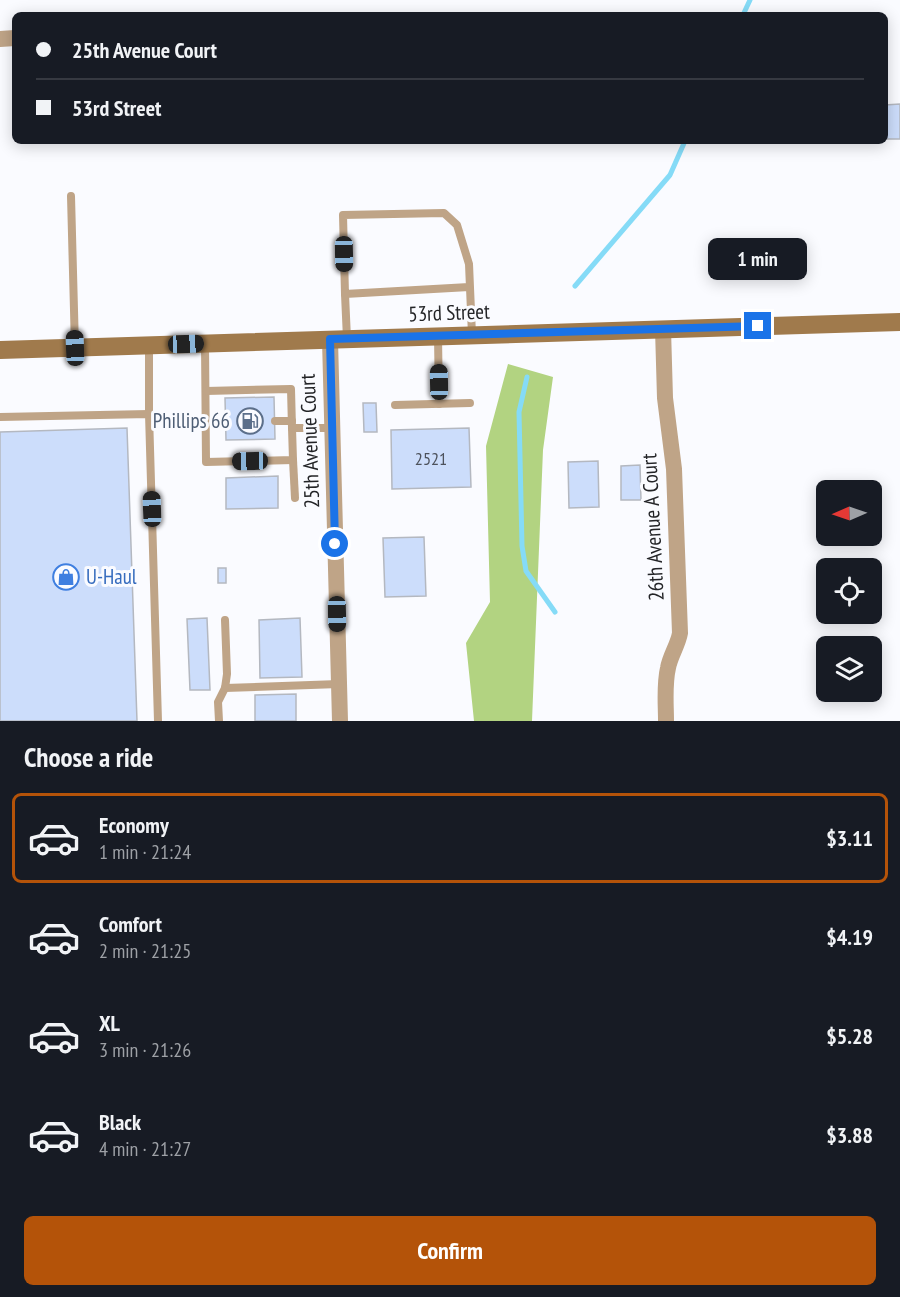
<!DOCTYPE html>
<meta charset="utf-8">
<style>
body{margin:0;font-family:"PT Sans Narrow",sans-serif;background:#20242c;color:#f1f3f6;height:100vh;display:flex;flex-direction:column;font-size:22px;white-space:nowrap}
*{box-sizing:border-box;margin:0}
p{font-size:20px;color:#9ea1a6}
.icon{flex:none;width:33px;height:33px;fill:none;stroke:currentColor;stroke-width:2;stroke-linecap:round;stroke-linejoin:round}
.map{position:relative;height:721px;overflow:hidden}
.details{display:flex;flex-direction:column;background:#171b24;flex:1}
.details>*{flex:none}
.banner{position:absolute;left:12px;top:12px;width:876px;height:132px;border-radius:9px;box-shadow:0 3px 15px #0003;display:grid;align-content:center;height:132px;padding:0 24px;background:#171b24}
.needle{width:39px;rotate:268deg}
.buttons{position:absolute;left:816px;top:480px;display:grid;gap:12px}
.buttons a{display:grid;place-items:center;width:66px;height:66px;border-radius:9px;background:#171b24;box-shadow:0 3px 15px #0003;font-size:30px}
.end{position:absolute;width:27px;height:27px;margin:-14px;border:8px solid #1a73e8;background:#fff;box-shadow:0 0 0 3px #fff}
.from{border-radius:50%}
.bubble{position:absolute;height:42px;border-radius:9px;background:#171b24;box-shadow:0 3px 15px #0003;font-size:20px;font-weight:700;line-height:42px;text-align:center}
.car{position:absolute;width:18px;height:36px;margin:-18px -9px;border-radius:8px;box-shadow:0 0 4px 2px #0007;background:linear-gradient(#222 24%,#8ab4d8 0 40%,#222 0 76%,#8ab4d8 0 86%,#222 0)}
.banner b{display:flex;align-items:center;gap:21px;height:57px;font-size:22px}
.banner b+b{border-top:2px solid #363941}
.banner i{width:15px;height:15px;background:#f1f3f6}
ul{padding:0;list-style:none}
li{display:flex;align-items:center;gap:18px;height:90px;margin:0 12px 9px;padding:0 12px;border:3px solid transparent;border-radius:9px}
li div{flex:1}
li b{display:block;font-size:22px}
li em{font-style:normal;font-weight:700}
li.on{border-color:#b45309}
li>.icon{width:54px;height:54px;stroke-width:1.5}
h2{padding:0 24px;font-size:27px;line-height:72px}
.action{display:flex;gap:12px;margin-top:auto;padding:12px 24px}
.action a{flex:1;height:69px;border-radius:9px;background:#b45309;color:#fff;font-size:24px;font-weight:700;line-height:69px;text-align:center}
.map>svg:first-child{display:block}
.forest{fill:#b2d381}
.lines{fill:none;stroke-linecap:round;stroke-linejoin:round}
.stream{stroke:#85dbf7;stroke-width:5}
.building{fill:#ccddfb;stroke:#b4b8c0;stroke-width:1.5}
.lane{stroke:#bfa487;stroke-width:8}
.street{stroke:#bfa487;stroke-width:16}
.secondary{stroke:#a07a4c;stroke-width:18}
.route{stroke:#1a73e8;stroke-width:8}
.labels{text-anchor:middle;stroke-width:6;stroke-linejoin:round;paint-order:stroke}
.number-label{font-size:18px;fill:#4d525c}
.street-label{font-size:21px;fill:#232427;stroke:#fafbff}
.service-label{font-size:21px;fill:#4e5e75;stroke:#fafbff;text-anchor:end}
.shop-label{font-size:21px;fill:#366cbe;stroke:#fafbff;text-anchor:start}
</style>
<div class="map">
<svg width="900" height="721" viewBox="0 0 900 721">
<rect width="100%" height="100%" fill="#fafbff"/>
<polygon class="forest" points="508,364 553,377 543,450 532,721 474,721 466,643 490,602 486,446"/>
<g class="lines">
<g class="stream">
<polyline points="743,15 750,0"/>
<polyline points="575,286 670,175 685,141"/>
<polyline points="527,377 519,412 522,546 526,571 555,612"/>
</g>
</g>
<g class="building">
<polygon points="900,104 900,139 885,139 885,105"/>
<polygon points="274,397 275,439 226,440 225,398"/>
<polygon points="363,403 376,403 377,432 364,432"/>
<polygon points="127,428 137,721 0,721 0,432"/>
<polygon points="469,428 471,487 392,489 391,430"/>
<polygon points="598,461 599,507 569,508 568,462"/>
<polygon points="640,465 641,500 621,500 621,466"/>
<polygon points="278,476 278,508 226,509 226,478"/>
<polygon points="424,537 426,596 385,597 383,538"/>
<rect x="218" y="568" width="8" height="15"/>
<polygon points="207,618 210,690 190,690 187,619"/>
<polygon points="300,618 302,677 260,678 259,620"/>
<polygon points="296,694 296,721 255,721 255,695"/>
</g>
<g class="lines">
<g class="lane">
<polyline points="71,196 75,348"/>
<polyline points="469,287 345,294 343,215 444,213 457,225 469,264 472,335"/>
<polyline points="345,294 347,339"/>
<polyline points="438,336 439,404"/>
<polyline points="205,344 206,462 293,460 292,428 332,428"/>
<polyline points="149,346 149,414"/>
<polyline points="206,391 291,389 292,428"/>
<polyline points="395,405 470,403"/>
<polyline points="0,417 149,414 158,721"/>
<polyline points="275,421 292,421"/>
<polyline points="206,423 226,422"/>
<polyline points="293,460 295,498"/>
<polyline points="225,688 339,684"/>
<polyline points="219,721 218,702 225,688 227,674 225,620"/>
</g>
<g class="street">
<polyline points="0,39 15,38"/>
<path d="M663 329 665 398 674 469 680 633C678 645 670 656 668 668 664 685 666 704 666 721"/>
<polyline points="330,340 340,721"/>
</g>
<polyline class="secondary" points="0,350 900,322"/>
</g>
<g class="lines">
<polyline class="route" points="335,544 330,339 758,326"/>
</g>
<defs>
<g id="fuel-ring" transform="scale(1.35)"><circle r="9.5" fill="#fafbff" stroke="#5c6f8a" stroke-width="1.5"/><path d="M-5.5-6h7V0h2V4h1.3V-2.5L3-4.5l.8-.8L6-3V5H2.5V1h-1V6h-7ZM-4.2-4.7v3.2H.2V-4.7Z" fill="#5c6f8a"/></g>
<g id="shop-ring" transform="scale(1.35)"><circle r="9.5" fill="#fafbff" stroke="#3f7fe0" stroke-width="1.5"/><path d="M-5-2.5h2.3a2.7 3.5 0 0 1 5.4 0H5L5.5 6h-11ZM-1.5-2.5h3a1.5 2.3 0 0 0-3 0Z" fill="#3f7fe0"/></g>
</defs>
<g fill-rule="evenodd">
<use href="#fuel-ring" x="250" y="421"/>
<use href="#shop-ring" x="66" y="577"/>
</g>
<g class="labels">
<g class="number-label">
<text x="431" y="465">2521</text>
</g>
<g class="street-label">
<text transform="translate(449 313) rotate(-2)" y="7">53rd Street</text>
<text transform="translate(310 441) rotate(-92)" y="7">25th Avenue Court</text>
<text transform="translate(653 527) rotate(-93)" y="7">26th Avenue A Court</text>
</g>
<g class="service-label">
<text x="230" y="428">Phillips 66</text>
</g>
<g class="shop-label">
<text x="86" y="584">U-Haul</text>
</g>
</g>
</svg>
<div class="buttons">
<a><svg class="needle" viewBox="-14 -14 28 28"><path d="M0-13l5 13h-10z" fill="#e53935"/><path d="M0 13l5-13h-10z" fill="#9ea1a6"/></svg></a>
<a><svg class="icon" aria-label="locate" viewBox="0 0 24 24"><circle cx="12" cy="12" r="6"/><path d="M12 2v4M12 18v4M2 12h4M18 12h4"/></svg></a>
<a><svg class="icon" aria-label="layers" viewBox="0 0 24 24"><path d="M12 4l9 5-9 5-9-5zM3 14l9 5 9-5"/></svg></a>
</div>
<i class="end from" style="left:335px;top:544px"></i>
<i class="end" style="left:758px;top:326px"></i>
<div class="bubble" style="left:708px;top:238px;width:99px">1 min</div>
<i class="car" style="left:344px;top:254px;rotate:179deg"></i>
<i class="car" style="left:186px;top:344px;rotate:88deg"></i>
<i class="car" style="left:75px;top:348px;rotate:358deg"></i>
<i class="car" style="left:439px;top:382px;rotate:359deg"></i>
<i class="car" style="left:250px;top:461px;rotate:269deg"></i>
<i class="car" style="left:152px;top:509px;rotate:358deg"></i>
<i class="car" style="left:337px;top:614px;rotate:179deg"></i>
<div class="banner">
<b><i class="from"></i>25th Avenue Court</b>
<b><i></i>53rd Street</b>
</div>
</div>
<section class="details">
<h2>Choose a ride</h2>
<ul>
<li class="on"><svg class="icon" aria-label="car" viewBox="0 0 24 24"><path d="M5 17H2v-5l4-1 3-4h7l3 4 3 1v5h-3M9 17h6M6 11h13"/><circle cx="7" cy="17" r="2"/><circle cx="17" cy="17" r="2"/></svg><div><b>Economy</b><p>1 min · 21:24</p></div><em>$3.11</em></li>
<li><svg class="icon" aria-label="car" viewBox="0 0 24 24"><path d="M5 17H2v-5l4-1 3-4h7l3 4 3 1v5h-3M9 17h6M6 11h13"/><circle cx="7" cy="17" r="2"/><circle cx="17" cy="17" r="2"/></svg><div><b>Comfort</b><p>2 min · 21:25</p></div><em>$4.19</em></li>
<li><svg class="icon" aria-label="car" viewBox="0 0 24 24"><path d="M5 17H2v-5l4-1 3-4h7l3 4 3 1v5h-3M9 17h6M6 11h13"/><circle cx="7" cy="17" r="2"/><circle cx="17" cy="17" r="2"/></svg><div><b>XL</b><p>3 min · 21:26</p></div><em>$5.28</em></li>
<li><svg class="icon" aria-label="car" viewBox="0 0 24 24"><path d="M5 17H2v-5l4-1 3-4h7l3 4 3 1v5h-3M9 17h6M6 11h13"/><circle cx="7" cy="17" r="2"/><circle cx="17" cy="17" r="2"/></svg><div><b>Black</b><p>4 min · 21:27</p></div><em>$3.88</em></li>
</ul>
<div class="action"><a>Confirm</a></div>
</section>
